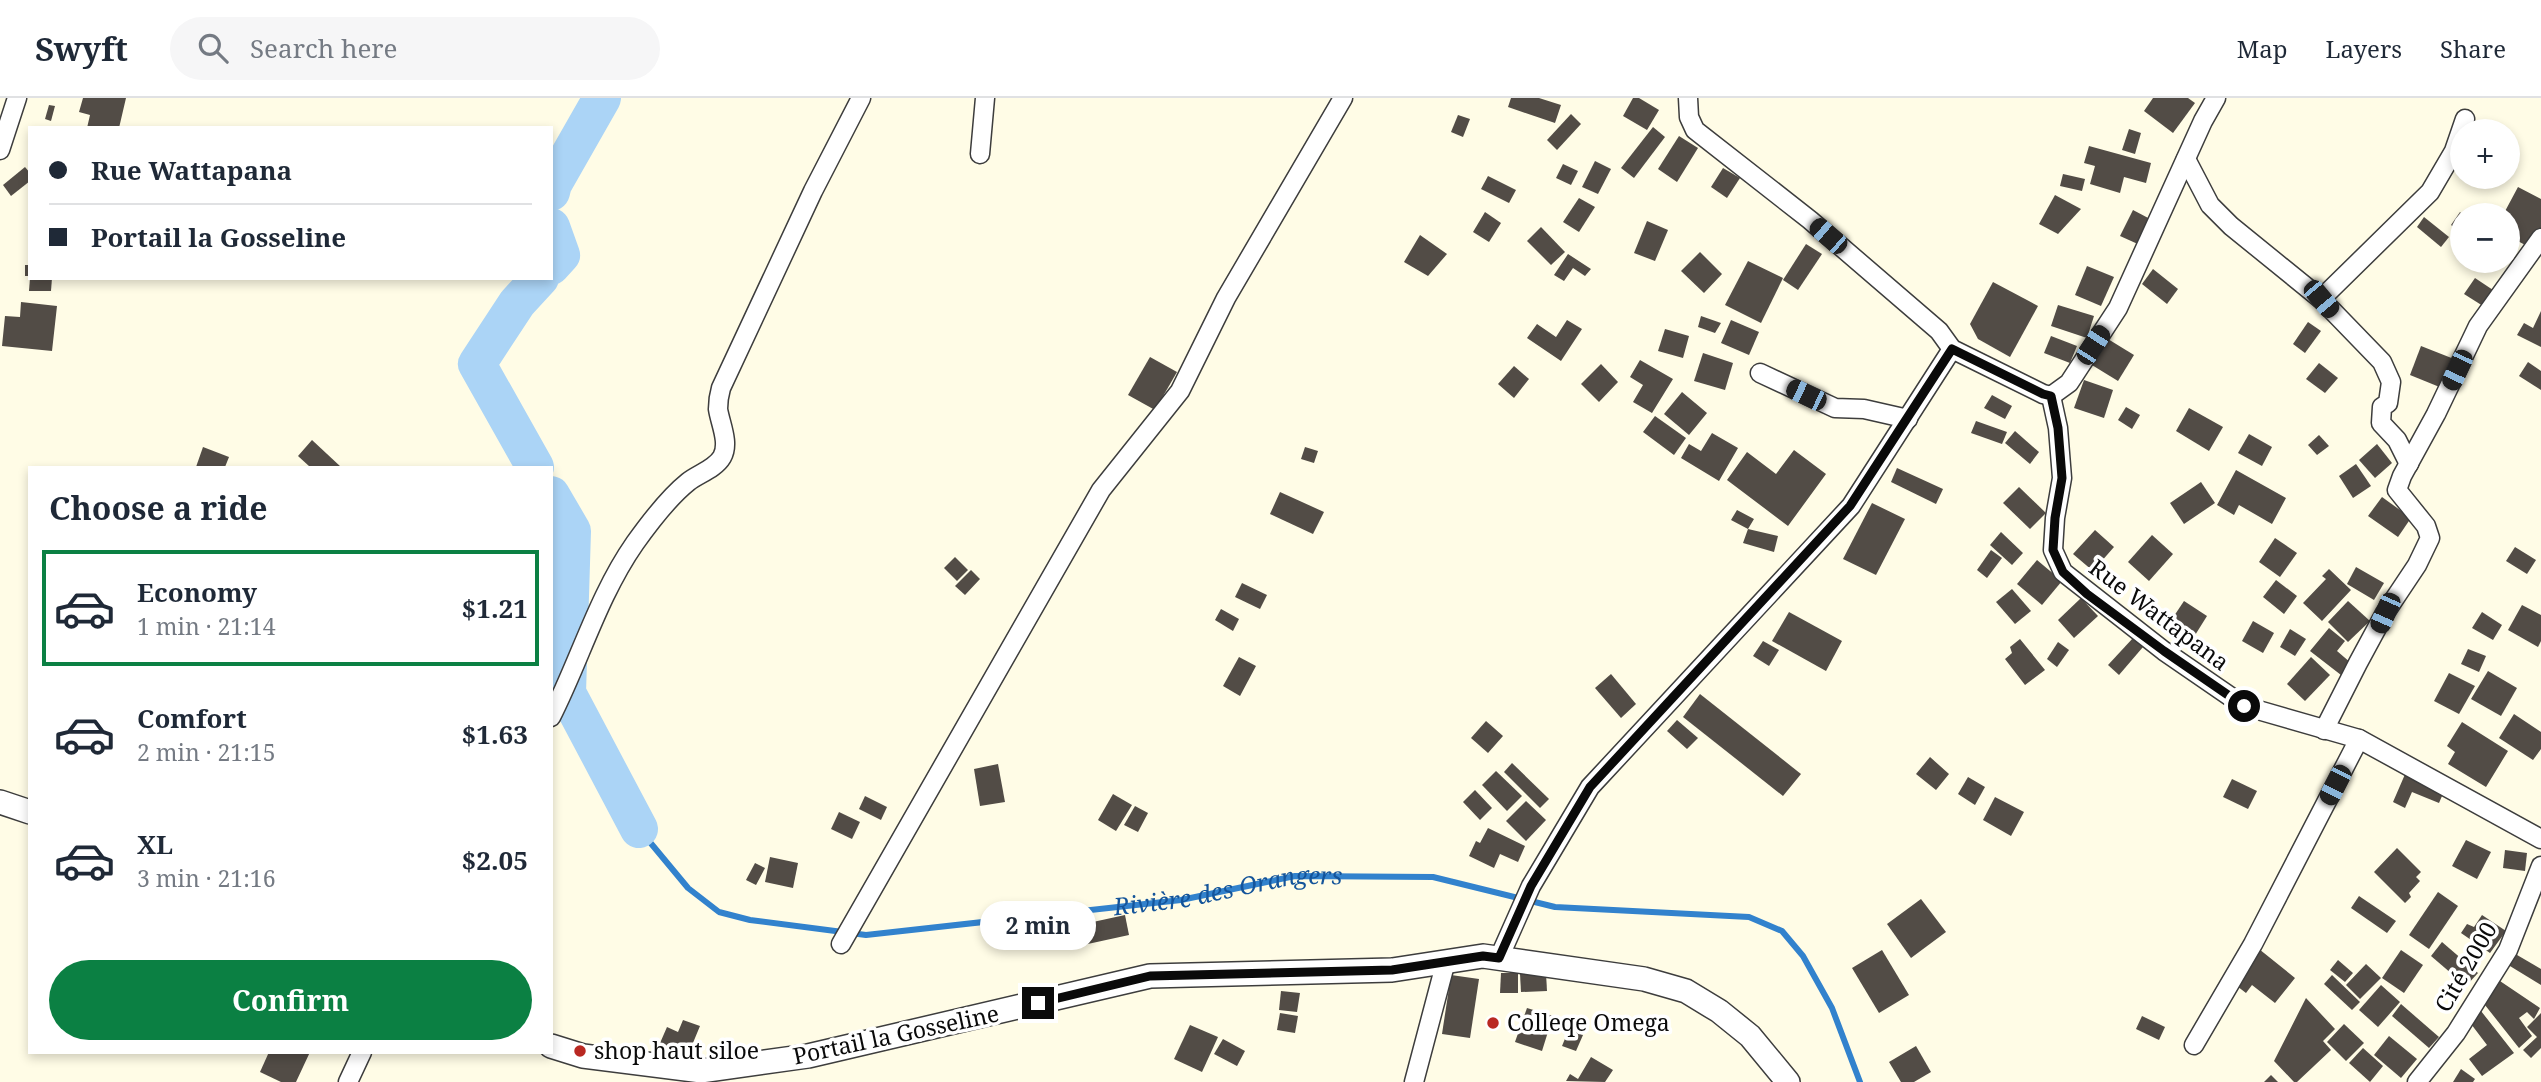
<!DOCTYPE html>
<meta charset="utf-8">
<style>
body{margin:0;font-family:"Noto Serif",serif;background:#f6f6f7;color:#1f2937;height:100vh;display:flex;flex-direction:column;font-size:26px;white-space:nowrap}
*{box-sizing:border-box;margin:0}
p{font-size:23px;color:#747a83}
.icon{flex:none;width:38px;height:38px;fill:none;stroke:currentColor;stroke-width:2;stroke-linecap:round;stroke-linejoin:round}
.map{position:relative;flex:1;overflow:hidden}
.drawer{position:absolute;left:28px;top:368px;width:525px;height:588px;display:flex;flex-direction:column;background:#fff;border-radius:0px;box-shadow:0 4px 10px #0003}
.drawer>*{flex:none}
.top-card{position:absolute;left:28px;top:28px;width:525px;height:154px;border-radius:0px;box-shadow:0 4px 10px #0003;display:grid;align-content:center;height:154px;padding:0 21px;background:#fff}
.fabs{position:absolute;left:2450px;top:21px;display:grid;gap:14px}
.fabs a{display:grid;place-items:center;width:70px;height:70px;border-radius:50%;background:#fff;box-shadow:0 4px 10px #0003;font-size:35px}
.end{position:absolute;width:32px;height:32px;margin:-16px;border:9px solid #0a0a0a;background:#fff;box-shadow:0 0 0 4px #fff}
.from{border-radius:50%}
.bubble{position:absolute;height:49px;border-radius:24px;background:#fff;box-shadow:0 4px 10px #0003;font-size:23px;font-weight:700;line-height:49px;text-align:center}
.car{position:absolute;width:21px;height:42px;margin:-21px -10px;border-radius:9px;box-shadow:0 0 5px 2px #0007;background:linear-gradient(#222 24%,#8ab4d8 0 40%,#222 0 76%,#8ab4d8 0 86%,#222 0)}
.top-card b{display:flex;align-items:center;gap:24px;height:66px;font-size:26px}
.top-card b+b{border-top:2px solid #e0e1e3}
.top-card i{width:18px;height:18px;background:#1f2937}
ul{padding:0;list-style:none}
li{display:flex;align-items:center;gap:21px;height:116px;margin:0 14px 10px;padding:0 7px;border:4px solid transparent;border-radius:0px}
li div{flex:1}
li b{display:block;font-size:26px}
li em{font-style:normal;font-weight:700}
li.selected{border-color:#0b8043}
li>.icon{width:63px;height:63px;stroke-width:1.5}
h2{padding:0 21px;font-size:32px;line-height:84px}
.cta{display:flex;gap:14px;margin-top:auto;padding:14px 21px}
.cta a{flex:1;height:80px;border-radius:42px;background:#0b8043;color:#fff;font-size:28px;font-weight:700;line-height:80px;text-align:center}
header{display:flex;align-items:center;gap:42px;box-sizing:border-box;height:98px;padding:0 35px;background:#fff;border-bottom:2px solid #e0e1e3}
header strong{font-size:33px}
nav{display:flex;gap:38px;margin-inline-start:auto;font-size:24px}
.search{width:490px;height:63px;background:#f6f6f7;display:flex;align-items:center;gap:18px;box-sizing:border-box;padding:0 24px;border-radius:38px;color:#747a83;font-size:26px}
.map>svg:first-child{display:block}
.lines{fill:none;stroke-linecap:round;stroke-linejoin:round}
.stream{stroke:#3282cd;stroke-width:6}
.river{stroke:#abd4f6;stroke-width:38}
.building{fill:#524c46}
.minor-casing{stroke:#3d3d3d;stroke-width:21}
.tertiary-casing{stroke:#3d3d3d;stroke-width:26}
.minor{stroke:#fff;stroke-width:18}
.tertiary{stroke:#fff;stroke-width:23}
.route{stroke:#0a0a0a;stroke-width:9}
.poi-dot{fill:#b92822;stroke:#fff;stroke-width:2.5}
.labels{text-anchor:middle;stroke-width:7;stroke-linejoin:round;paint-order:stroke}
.street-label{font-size:23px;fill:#0a0a0a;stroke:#fff}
.poi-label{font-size:23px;fill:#0a0a0a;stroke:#fff;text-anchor:start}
.water-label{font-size:24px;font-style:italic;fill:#14549a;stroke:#fff}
</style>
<header>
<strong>Swyft</strong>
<div class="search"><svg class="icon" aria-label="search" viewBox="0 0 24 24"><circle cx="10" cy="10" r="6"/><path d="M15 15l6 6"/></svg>Search here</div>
<nav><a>Map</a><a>Layers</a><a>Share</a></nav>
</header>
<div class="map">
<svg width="2541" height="984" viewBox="0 0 2541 984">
<rect width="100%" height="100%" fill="#fffce6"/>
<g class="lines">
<path class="stream" id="s1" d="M639 731 688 790 719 814 750 822 866 837 1181 802 1295 778 1433 779 1555 809 1749 819 1782 833 1803 858 1832 910 1860 984"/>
<g class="river">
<polyline points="551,94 553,86 602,0"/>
<polyline points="551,129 561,157 551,168"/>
<polyline points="535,369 477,266 517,205 540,180"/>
<polyline points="551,397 572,433 567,595 639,731"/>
</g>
</g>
<g class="building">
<polygon points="83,0 126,0 119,30 87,30 90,17 79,14"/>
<polygon points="1511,0 1539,0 1561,7 1555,25 1508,9"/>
<polygon points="1633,0 1639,0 1659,12 1647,32 1623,18"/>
<polygon points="2153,0 2188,0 2195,5 2173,35 2144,13"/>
<polygon points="49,7 55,8 51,23 45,21"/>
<polygon points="1571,16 1581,26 1557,52 1547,42"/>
<polygon points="1458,17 1470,21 1463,39 1451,34"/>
<polygon points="1653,29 1665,39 1634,80 1621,70"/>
<polygon points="2129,31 2141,35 2135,56 2122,52"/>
<polygon points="1679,38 1698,50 1677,84 1658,71"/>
<polygon points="2089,48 2151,65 2146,85 2124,79 2120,95 2090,86 2095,68 2084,65"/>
<polygon points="1595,63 1611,71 1598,96 1582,89"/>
<polygon points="1563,66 1578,73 1571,87 1556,80"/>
<polygon points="25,69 30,75 30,83 11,98 3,87"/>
<polygon points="1723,70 1740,80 1727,100 1711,89"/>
<polygon points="2063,76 2085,81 2082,93 2060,88"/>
<polygon points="1488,78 1516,92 1509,105 1481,91"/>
<polygon points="2518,89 2541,101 2541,136 2533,151 2508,138 2508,117 2503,117"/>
<polygon points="2055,97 2081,111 2058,136 2039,126"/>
<polygon points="1579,100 1595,109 1579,134 1563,124"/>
<polygon points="2133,112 2152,122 2140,147 2120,138"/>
<polygon points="1485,114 1501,125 1489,144 1473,134"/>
<polygon points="2460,114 2462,116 2462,135 2451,127"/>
<polygon points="2424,119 2449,139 2441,149 2417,129"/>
<polygon points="1647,123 1668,132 1655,163 1634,155"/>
<polygon points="1541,129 1565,154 1551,167 1527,143"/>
<polygon points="1420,137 1447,156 1428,178 1404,164"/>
<polygon points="1806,146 1822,156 1798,192 1783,182"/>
<polygon points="1700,154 1722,176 1704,195 1681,173"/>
<polygon points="1568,156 1591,171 1585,178 1573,170 1564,183 1554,177"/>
<polygon points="1748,163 1783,180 1761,225 1725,207"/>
<rect x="25" y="167" width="5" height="11"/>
<polygon points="2087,168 2114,179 2101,208 2075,197"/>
<polygon points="2153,171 2178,191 2167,206 2142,186"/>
<polygon points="30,180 52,180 51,193 29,193"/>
<polygon points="2475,180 2493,192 2483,208 2464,196"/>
<polygon points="1993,184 2038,208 2010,259 1978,241 1970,226"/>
<polygon points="21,204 57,208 52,253 2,248 5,218 20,219"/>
<polygon points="2058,207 2094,218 2087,240 2051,228"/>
<polygon points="2541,213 2541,249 2517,237 2524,225 2533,230"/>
<polygon points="1701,218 1721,225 1715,235 1698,229"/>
<polygon points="1567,222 1582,231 1561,263 1527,240 1537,226 1556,239"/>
<polygon points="1731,222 1759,234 1749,257 1721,245"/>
<polygon points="2308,224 2321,233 2305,255 2293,246"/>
<polygon points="1665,231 1689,238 1683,260 1658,253"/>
<polygon points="2051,238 2077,248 2070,265 2044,255"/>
<polygon points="2103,238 2134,257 2118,283 2087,264"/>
<polygon points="2421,248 2454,261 2442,290 2410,277"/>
<polygon points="1703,255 1733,265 1725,292 1694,283"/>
<polygon points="1150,259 1177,274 1155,312 1128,297"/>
<polygon points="1640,262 1673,281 1652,315 1633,304 1643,287 1630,279"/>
<polygon points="2528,264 2541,273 2541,292 2519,278"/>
<polygon points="2319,265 2338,280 2325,295 2306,281"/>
<polygon points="1601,266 1618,284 1599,304 1581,286"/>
<polygon points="1514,268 1529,281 1514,300 1498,286"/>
<polygon points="2084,282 2113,292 2104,320 2074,310"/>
<polygon points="1682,294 1707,315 1689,337 1664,316"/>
<polygon points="1992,297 2012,308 2005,321 1984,310"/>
<polygon points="2126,309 2140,317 2132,331 2118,322"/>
<polygon points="2189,310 2223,329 2209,353 2176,333"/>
<polygon points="1655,318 1686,340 1674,357 1643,334"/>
<polygon points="1976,323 2007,334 2002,346 1971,335"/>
<polygon points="2015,333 2039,354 2030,366 2005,345"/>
<polygon points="1712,335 1738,350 1719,383 1681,360 1689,346 1701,353"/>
<polygon points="2249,336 2272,349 2262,368 2238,355"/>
<polygon points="2319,337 2329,348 2317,357 2308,347"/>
<polygon points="312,342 341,369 310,369 298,358"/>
<polygon points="2377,346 2392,365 2375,380 2359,362"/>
<polygon points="203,349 229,359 225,369 196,369"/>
<polygon points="1305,349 1318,353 1314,365 1301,361"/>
<polygon points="1794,352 1826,376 1788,428 1727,382 1747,354 1776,376"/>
<polygon points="2356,366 2371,388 2353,400 2339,378"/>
<polygon points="1897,370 1943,391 1936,406 1891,384"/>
<polygon points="2236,372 2286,400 2272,426 2239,407 2234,417 2217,407"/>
<polygon points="2201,384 2215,405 2184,426 2170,405"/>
<polygon points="2019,389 2046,415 2030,431 2003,405"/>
<polygon points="1280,394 1324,414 1313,436 1270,416"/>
<polygon points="2382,399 2411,420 2398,439 2368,418"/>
<polygon points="1872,405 1905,421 1876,477 1843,461"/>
<polygon points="1737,412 1754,421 1748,431 1778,438 1774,454 1743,445 1748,431 1731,422"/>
<polygon points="2095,432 2114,449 2093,473 2073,456"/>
<polygon points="2001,434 2023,455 2012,467 1990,447"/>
<polygon points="2152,437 2173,456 2149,483 2128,464"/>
<polygon points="2275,440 2297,455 2280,479 2259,464"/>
<polygon points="2515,449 2536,462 2527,476 2506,463"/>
<polygon points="1991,452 2002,460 1987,480 1977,472"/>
<polygon points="955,459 968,472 957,483 944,470"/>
<polygon points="2037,462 2062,483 2042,507 2017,486"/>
<polygon points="2356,469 2384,485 2374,502 2347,486"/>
<polygon points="2329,471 2351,492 2322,523 2303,505 2326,481 2322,478"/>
<polygon points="971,472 980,481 965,497 955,488"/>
<polygon points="2276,482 2297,498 2284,516 2263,499"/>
<polygon points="1242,485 1267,497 1260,511 1235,499"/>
<polygon points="2012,491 2031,513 2015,526 1996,504"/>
<polygon points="2081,500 2098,518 2074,540 2058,522"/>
<polygon points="2184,503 2207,518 2192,542 2168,527"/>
<polygon points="2348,503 2370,523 2348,544 2328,524"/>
<polygon points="2522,507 2541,517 2541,543 2538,549 2508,532"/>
<polygon points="1221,511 1239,521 1233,533 1215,522"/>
<polygon points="1789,514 1842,543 1826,573 1772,543"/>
<polygon points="2482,514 2502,527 2493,542 2472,530"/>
<polygon points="2253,523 2274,535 2263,555 2242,543"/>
<polygon points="2329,530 2345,543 2337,553 2351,565 2341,577 2310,553"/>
<polygon points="2290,531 2306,541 2295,558 2280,549"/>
<polygon points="2133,540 2143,549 2119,577 2108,567"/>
<polygon points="2020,541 2045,572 2025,587 2005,561 2012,555 2010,549"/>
<polygon points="1763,543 1779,552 1769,568 1753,558"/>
<polygon points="2058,544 2069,552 2057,569 2047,561"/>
<polygon points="2468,551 2486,558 2479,574 2461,566"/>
<polygon points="1239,559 1256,568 1240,598 1223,588"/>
<polygon points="2311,559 2330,577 2305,603 2287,586"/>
<polygon points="2488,573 2517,590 2501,618 2471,601"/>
<polygon points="2449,575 2475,588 2459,616 2434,603"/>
<polygon points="1611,576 1636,606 1621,620 1595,590"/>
<polygon points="1700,596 1801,676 1783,698 1683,619"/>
<polygon points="2514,616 2541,634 2541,651 2533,662 2499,640"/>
<polygon points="1677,622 1698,640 1687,651 1667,633"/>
<polygon points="1486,623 1503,638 1488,655 1471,640"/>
<polygon points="2462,624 2508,653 2486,689 2448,666 2455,654 2447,648"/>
<polygon points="1930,659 1949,676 1936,692 1916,676"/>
<polygon points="1512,665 1549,701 1540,710 1504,674"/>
<polygon points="998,666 1005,704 980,708 974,671"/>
<polygon points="1496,673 1522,698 1507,713 1482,687"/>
<polygon points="2406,674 2445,691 2439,705 2412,694 2405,710 2393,704"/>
<polygon points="1968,679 1985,689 1975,707 1958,696"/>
<polygon points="2232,681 2257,693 2248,711 2223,699"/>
<polygon points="1475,692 1492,710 1480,722 1463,704"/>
<polygon points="1113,696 1132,707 1116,733 1098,722"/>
<polygon points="865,698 887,709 881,722 859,711"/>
<polygon points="1995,699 2024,714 2011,738 1983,722"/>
<polygon points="1526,703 1546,722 1526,743 1506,723"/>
<polygon points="1135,708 1148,715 1138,734 1124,727"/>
<polygon points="839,714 860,724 852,741 831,731"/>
<polygon points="1488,730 1525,748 1518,764 1500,756 1494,770 1469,758 1476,743 1480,745"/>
<polygon points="2466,742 2491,754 2477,781 2452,768"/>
<polygon points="2397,750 2421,774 2416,779 2420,783 2409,795 2411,799 2405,805 2374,774"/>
<polygon points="2505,752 2527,755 2525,773 2503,770"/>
<polygon points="770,759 798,765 793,790 765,784"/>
<polygon points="755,765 765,770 756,787 746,782"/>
<polygon points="2438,794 2458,808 2429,851 2409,837"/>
<polygon points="2359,798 2396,823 2387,835 2351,810"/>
<polygon points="1921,801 1946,834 1911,860 1887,826"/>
<polygon points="1125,817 1129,837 1074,849 1070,829"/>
<polygon points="2482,817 2506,833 2490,855 2461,835 2467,826 2474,829"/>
<polygon points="2442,844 2478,875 2466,888 2431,858"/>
<polygon points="2259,851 2295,880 2275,905 2252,887 2246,895 2233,885"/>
<polygon points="1882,852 1909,897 1879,915 1852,870"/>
<polygon points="2401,852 2423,867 2404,895 2382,880"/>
<polygon points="2512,854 2541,871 2541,887 2505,865"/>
<polygon points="2338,862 2353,875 2345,884 2330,872"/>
<polygon points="2366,866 2381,880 2360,901 2346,887"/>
<polygon points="1501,875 1518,875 1518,895 1500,895"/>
<polygon points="1546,875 1547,893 1521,894 1520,876"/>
<polygon points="1451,877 1479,881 1470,940 1442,936"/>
<polygon points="2332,877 2360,904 2352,912 2324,886"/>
<polygon points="2497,881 2540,910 2534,921 2527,914 2519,920 2532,938 2519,950 2481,902"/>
<polygon points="2381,887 2400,904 2378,929 2359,912"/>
<polygon points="1281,893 1300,895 1297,914 1279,912"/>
<polygon points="2306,900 2335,931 2323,943 2331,952 2297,984 2294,984 2274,963"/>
<polygon points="2401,906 2439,939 2429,950 2392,918"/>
<polygon points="1527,910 1553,918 1542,953 1515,944"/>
<polygon points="2481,913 2514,955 2482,978 2469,961 2487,947 2468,922"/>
<polygon points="1280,915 1298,918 1295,935 1277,932"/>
<polygon points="2541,915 2541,950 2531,960 2523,952 2537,939 2527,929"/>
<polygon points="2142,918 2165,929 2159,942 2136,931"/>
<polygon points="683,922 700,928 685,964 657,952 667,929 678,934"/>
<polygon points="2344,926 2364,945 2346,963 2327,944"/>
<polygon points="1190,927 1218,939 1202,974 1174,961"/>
<polygon points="1569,931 1583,937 1576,953 1562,948"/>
<polygon points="2389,938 2417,961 2401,980 2374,957"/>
<polygon points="1223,941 1245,953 1237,968 1214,956"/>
<polygon points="1916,948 1931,974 1914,984 1901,984 1889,964"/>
<polygon points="2363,950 2383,968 2370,984 2349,965"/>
<polygon points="269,954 310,954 296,984 281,984 260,974"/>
<polygon points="1591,959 1613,972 1605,984 1566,983 1570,976 1578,981"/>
<polygon points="2461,971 2475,981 2473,984 2453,984"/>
<polygon points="2271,977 2278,984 2264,984"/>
</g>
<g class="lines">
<g class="minor-casing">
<g id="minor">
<polyline points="1688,0 1689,19 1695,32 1810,122 1939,233 1952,251 2043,296 2051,298 2069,285 2118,210 2203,23 2216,0"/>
<polyline points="0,52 17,0"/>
<polyline points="980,56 985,0"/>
<polyline points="2186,61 2210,107 2231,128 2321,201 2382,264 2391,284 2388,305 2382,309 2381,325 2397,342 2409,366"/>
<polyline points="2321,201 2430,94 2454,53 2465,21"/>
<polyline points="1760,275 1835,310 1864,311 1908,321"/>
<polyline points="2051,298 2058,330 2062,380 2055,420 2053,452 2063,474 2164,553 2244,608 2359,641 2541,741"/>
<path d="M551 619C580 562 598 498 635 445 650 424 668 400 688 384 698 376 715 371 722 359 730 345 720 325 718 311 718 304 719 297 721 290L813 93 861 0"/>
<polyline points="2324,632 2358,565 2385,515 2417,467 2430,440 2426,428 2397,392 2402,378 2436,316 2478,228 2541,140"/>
<polyline points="841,846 1101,392 1180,293 1226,200 1343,0"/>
<polyline points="1499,860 1531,788 1590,689 1851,408 1952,251"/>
<polyline points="2194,947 2253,846 2359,641"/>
<polyline points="348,984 362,954"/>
<polyline points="1414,984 1446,863"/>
<polyline points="2417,984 2456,935 2508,852 2541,768"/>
</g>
</g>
<g class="tertiary-casing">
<g id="tertiary">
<polyline points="0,704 30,714"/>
<polyline points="551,948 583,958 701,973 808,958 1150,878 1392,872 1483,858 1644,881 1686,893 1719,913 1750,938 1788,984"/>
</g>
</g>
<use href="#minor" class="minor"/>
<use href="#tertiary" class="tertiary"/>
</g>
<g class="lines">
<polyline class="route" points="1038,905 1150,878 1392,872 1483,858 1499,860 1531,788 1590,689 1850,408 1952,251 2043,296 2051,298 2058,330 2062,380 2055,420 2053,452 2063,474 2087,496 2164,553 2244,608"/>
</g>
<g class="poi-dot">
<circle cx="1493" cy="925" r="7"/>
<circle cx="580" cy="953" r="7"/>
</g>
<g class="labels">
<g class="street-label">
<text transform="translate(2159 517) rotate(37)" y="8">Rue Wattapana</text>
<text transform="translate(2466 869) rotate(-60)" y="8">Cité 2000</text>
<text transform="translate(896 937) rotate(-12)" y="8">Portail la Gosseline</text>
</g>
<g class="poi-label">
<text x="1507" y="933">Colleqe Omega</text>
<text x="594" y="961">shop haut siloe</text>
</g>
<g class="water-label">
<text dy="8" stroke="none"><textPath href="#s1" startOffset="630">Rivière des Orangers</textPath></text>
</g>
</g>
</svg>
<div class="fabs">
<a>+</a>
<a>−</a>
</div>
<i class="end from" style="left:2244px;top:608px"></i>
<i class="end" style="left:1038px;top:905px"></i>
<div class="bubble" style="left:980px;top:803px;width:116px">2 min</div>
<i class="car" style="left:1828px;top:138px;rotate:311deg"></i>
<i class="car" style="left:2321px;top:201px;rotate:140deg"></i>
<i class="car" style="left:2093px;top:247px;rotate:33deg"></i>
<i class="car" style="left:2457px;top:272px;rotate:205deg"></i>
<i class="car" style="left:1806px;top:297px;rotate:296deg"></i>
<i class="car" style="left:2385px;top:515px;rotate:204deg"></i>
<i class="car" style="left:2335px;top:687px;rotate:207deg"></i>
<div class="top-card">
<b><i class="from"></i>Rue Wattapana</b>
<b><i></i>Portail la Gosseline</b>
</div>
<section class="drawer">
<h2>Choose a ride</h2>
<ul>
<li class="selected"><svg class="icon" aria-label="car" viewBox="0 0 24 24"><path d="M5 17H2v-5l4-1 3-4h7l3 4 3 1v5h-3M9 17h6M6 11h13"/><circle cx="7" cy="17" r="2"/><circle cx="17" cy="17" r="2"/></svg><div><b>Economy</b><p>1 min · 21:14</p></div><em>$1.21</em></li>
<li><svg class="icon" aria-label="car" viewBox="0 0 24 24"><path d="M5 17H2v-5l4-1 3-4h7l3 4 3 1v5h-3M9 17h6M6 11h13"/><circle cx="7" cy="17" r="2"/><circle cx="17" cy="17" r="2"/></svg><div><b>Comfort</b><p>2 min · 21:15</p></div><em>$1.63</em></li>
<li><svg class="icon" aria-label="car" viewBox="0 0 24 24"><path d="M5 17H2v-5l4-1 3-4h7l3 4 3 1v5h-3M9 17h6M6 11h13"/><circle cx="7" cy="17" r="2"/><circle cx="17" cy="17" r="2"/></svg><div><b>XL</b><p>3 min · 21:16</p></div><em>$2.05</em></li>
</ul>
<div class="cta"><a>Confirm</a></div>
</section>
</div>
